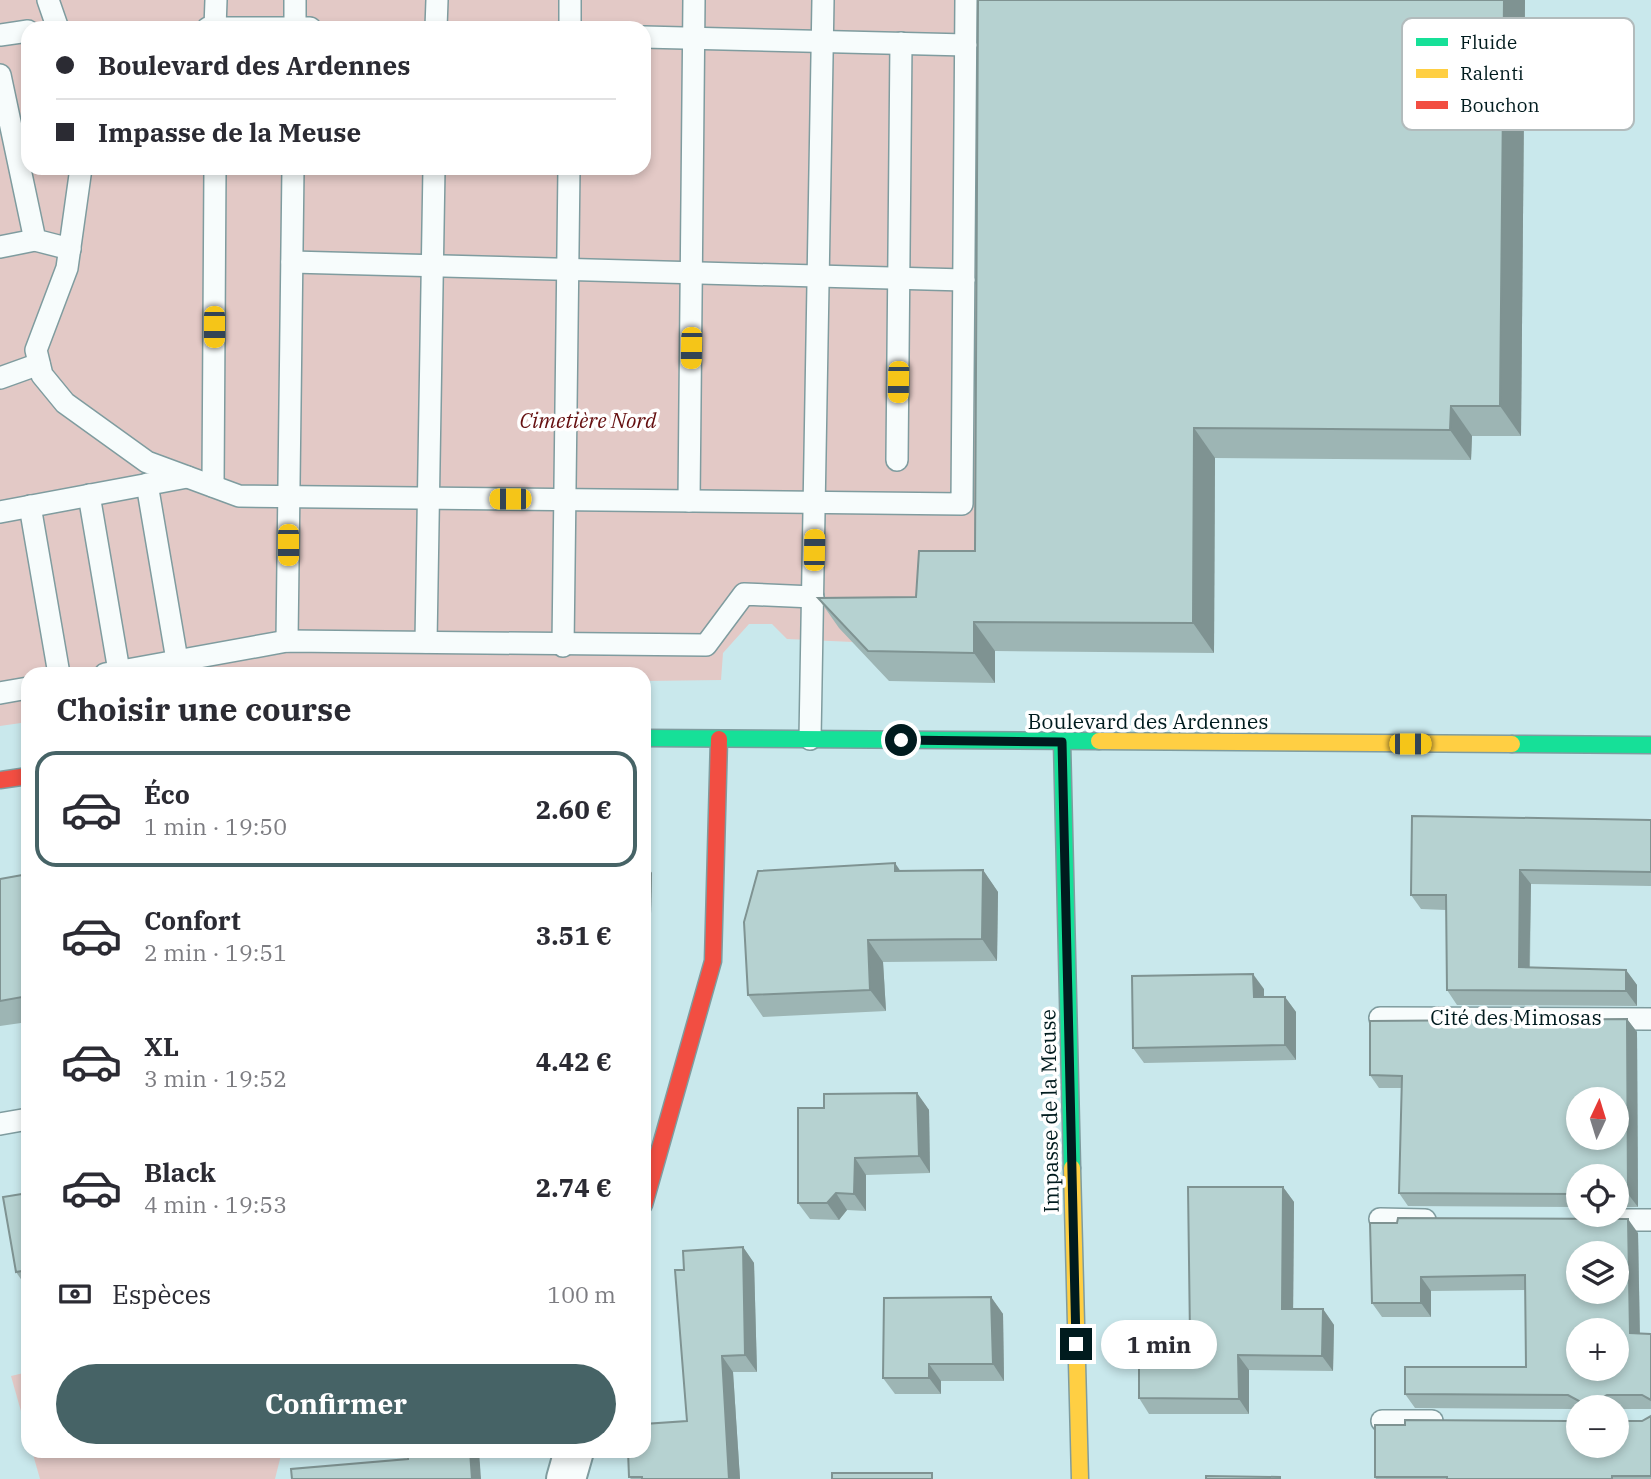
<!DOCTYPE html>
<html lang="fr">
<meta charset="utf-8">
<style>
body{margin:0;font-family:"IBM Plex Serif",serif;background:#f2f2f3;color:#2b2b33;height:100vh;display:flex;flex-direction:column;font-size:26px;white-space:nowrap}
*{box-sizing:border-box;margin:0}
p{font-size:23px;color:#7c7c81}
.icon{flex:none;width:38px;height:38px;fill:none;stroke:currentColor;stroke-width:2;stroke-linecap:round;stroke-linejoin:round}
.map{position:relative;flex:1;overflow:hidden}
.sheet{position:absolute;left:21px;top:667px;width:630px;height:791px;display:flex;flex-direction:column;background:#fff;border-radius:21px;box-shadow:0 4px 10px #0003}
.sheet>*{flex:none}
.banner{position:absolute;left:21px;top:21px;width:630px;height:154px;border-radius:21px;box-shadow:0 4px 10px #0003;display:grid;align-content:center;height:154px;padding:0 35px;background:#fff}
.needle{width:46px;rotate:4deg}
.tools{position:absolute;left:1566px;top:1087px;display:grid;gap:14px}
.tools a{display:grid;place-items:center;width:63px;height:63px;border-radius:50%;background:#fff;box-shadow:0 4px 10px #0003;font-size:35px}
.end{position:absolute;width:32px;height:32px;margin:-16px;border:9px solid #001b1e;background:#fff;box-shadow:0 0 0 4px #fff}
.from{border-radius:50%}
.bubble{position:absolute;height:49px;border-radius:24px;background:#fff;box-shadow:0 4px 10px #0003;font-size:23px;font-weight:800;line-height:49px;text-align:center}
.car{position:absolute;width:21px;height:42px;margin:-21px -10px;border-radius:9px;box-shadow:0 0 5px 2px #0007;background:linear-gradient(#f5c518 24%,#345 0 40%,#f5c518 0 76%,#345 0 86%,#f5c518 0)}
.banner b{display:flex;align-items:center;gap:24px;height:66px;font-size:26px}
.banner b+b{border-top:2px solid #e1e1e2}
.banner i{width:18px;height:18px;background:#2b2b33}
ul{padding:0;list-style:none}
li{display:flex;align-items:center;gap:21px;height:116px;margin:0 14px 10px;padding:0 21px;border:4px solid transparent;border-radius:21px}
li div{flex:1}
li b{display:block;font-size:26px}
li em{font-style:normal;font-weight:800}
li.current{border-color:#466366}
li>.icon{width:63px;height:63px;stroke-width:1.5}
h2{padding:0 35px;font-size:32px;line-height:84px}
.pay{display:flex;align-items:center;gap:18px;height:77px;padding:0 35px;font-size:26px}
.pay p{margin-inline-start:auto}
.cta{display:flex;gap:14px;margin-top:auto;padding:14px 35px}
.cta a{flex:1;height:80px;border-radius:42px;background:#466366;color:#fff;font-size:28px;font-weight:800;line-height:80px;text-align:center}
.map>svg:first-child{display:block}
.green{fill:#e3c9c6;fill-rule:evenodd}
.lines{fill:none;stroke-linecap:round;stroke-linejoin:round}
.lane-casing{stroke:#7f9c9f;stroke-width:24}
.street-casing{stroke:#7f9c9f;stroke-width:42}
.fast-casing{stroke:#7f9c9f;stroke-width:19}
.slow-casing{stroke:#7f9c9f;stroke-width:19}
.jam-casing{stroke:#7f9c9f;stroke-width:19}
.lane{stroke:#f7fcfc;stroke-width:21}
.street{stroke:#f7fcfc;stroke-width:38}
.fast{stroke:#16e098;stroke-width:16}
.slow{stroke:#ffcf43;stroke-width:16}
.jam{stroke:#f24e42;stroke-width:16}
.wall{fill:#9db5b4}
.shaded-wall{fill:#7f9392}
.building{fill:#b6d2d1;stroke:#7f9392;stroke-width:2;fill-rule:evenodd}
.route{stroke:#001b1e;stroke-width:9}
.labels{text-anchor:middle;stroke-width:7;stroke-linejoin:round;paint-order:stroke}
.park-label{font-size:21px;font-style:italic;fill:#661011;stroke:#fff}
.street-label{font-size:21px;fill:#001b1e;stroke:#fff}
.key{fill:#fff;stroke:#b2bbbc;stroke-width:2}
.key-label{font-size:19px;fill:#001b1e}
</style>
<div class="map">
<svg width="1651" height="1479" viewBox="0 0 1651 1479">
<rect width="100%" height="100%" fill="#c9e8ec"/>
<g class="green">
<path d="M0 0H999L996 581 936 627 869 628 853 642 787 639 772 624H749L723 653 721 680 644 681V674H28V722L0 726ZM28 28H644V168H28Z"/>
<polygon points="28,1372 28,1436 11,1376"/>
<polygon points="32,1451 282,1451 275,1479 40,1479"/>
</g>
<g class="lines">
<g class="lane-casing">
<g id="lane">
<polyline points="48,0 57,26"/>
<polyline points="208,28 310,28"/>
<polyline points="215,28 216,0"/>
<polyline points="295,28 295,0"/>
<polyline points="436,28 437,0"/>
<polyline points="570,28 570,0"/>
<polyline points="0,35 28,31"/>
<polyline points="644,37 966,45"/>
<polyline points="0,75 35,240 70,249"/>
<polyline points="81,168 67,268 36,350 42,375 65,403 147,462 239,496 962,504 966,0"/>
<polyline points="0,247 35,240"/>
<polyline points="292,262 964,280"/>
<polyline points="0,378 39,364"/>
<polyline points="897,460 901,43"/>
<polyline points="147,484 177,660"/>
<polyline points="213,486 215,168"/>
<polyline points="89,495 119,671"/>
<polyline points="689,501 694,0"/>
<polyline points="30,506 59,674"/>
<polyline points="0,512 187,477"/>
<polyline points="287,641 293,168"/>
<polyline points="426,642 434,168"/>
<polyline points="563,646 569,168"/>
<polyline points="105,674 287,641 706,645 744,594 813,597"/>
<polyline points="0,693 28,688"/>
<polyline points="810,739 823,0"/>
<polyline points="1380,1018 1651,1019"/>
<polyline points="0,1124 28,1119"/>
<polyline points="1380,1219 1425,1220"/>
<polyline points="1601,1220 1651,1220"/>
<polyline points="1382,1421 1432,1421"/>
</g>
</g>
<g class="street-casing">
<polyline id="street" points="566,1479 574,1451"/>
</g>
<g class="fast-casing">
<g id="fast">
<polyline points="644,738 1099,741"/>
<polyline points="1062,742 1072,1168"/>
<polyline points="1512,744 1651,745"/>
</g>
</g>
<g class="slow-casing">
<g id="slow">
<polyline points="1099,741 1512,744"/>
<polyline points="1072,1168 1080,1479"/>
</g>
</g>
<g class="jam-casing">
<g id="jam">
<polyline points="0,780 28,776"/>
<polyline points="644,1205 713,961 719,739"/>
</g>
</g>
<use href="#lane" class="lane"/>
<use href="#street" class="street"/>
<use href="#fast" class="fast"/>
<use href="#slow" class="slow"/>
<use href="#jam" class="jam"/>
</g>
<g class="wall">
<polygon points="1525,0 1521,436 1472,436 1471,460 1215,458 1214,653 995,651 995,683 889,681 839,628 818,598 916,597 975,551"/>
<polygon points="1651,820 1651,886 1531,884 1530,968 1626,970 1637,985 1637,1006 1457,1005 1447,990 1446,910 1421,909 1411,895"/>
<polygon points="644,862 652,873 651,914 644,914"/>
<polygon points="983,870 998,892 997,961 883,962 886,1011 763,1017 748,995 900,871"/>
<polygon points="28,874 28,1022 0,1026 0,879"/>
<polygon points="1264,989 1264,997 1285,997 1296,1012 1296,1060 1144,1063 1133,1048"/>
<polygon points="1627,1019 1637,1032 1638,1207 1617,1207 1617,1176 1578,1176 1578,1207 1408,1206 1399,1193 1402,1088 1379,1088 1370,1075"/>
<polygon points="917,1093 929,1110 930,1173 866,1175 866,1211 847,1210 839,1220 810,1219 798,1203 824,1108"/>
<polygon points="1283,1187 1294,1202 1293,1309 1323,1309 1334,1325 1333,1371 1249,1370 1249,1414 1149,1414 1139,1398 1190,1336"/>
<polygon points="28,1193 28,1288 27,1288 16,1272"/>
<polygon points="1370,1223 1638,1233 1640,1334 1651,1334 1651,1409 1617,1409 1617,1407 1578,1407 1578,1409 1415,1408 1405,1394 1526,1367 1525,1290 1431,1291 1431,1317 1382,1317 1372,1303"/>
<polygon points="743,1247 754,1263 757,1372 733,1372 740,1479 631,1479 629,1477 687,1421 684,1270"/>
<polygon points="991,1297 1003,1314 1004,1381 941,1381 941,1394 895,1394 883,1378"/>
<polygon points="1651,1416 1651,1479 1376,1479 1375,1477 1405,1425 1568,1421 1575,1419 1578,1446 1642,1421"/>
</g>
<g class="shaded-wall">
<polygon points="1504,0 1525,0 1521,436 1500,406"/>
<polygon points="1451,406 1472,436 1471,460 1450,430"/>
<polygon points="1194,428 1215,458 1214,653 1193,623"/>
<polygon points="974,622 995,651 995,683 974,653"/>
<polygon points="644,862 652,873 651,914 644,903"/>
<polygon points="895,863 910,885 895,871"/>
<polygon points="983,870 998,892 997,961 982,939"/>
<polygon points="1520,870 1531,884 1529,982 1519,967"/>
<polygon points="868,940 883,962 886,1011 870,990"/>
<polygon points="1626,970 1637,985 1637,1006 1626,991"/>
<polygon points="1253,974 1264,989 1264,1012 1254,997"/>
<polygon points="1285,997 1296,1012 1296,1060 1285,1045"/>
<polygon points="1627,1019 1637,1032 1638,1207 1628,1194"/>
<polygon points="917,1093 929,1110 930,1173 919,1156"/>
<polygon points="855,1158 866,1175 866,1211 854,1194"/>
<polygon points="1283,1187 1294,1202 1293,1324 1282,1309"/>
<polygon points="836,1193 847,1210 839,1220 827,1203"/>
<polygon points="1628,1219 1638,1233 1640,1347 1630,1333"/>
<polygon points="743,1247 754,1263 757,1372 745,1355"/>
<polygon points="1421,1277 1431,1291 1431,1317 1421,1303"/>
<polygon points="991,1297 1003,1314 1004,1381 993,1364"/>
<polygon points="1323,1309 1334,1325 1333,1371 1322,1356"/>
<polygon points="1238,1355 1249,1370 1249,1414 1239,1399"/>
<polygon points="722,1356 733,1372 740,1479 729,1479"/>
<polygon points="929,1364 941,1381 941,1394 929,1378"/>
<polygon points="470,1451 479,1451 481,1479 472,1479"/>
</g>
<g class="building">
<polygon points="978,0 1504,0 1500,406 1451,406 1450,430 1194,428 1193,623 974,622 974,653 868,651 818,598 916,597 919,551 975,551"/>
<polygon points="1412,816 1651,820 1651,872 1520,870 1519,967 1626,970 1626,991 1447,990 1446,895 1411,895"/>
<polygon points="895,863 895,871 983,870 982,939 868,940 870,990 748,995 744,922 758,871"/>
<polygon points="28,874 28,996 0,1001 0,879"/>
<polygon points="1253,974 1254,997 1285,997 1285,1045 1133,1048 1132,976"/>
<path d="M1627 1019 1628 1194H1617V1176H1578V1194L1399 1193 1402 1076 1370 1075V1021ZM1578 1099H1617V1138H1578Z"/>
<polygon points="917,1093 919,1156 855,1158 854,1194 836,1193 827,1203 798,1203 798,1108 824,1108 824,1094"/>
<polygon points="1188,1187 1283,1187 1282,1309 1323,1309 1322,1356 1238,1355 1239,1399 1139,1398 1139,1336 1190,1336"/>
<polygon points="28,1193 28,1270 16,1272 3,1197"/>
<path d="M1398 1218 1628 1219 1630 1333 1651 1334V1400L1642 1395H1607L1596 1401V1407H1581L1579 1401 1568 1395 1405 1394V1367H1526L1525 1275 1421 1277V1303H1372L1370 1223H1397ZM1578 1253H1617V1292H1578ZM1578 1330H1617V1368H1578Z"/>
<polygon points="743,1247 745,1355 722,1356 729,1479 642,1479 642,1477 629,1477 628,1451 644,1451 644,1424 687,1421 675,1270 684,1270 683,1251"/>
<polygon points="991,1297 993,1364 929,1364 929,1378 883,1378 884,1298"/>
<polygon points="1578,1413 1578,1446 1617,1446 1617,1421 1642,1421 1651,1416 1651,1476 1612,1476 1612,1479 1447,1479 1447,1477 1375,1477 1375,1425 1405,1425 1405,1420 1568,1421 1575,1419"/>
<polygon points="408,1451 470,1451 472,1479 292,1479 291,1469 408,1459"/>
<rect x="832" y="1473" width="100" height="6"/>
<polygon points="1206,1476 1280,1477 1280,1479 1206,1479"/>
</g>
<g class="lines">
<polyline class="route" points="901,740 1062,742 1076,1344"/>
</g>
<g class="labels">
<g class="park-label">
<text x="588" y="428">Cimetière Nord</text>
</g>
<g class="street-label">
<text x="1148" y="729">Boulevard des Ardennes</text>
<text x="1516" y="1025">Cité des Mimosas</text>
<text transform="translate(1050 1111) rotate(-91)" y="7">Impasse de la Meuse</text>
</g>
</g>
<rect x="1402" y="18" width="232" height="112" rx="10" class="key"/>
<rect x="1416" y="38" width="32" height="8" fill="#16e098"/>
<rect x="1416" y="69" width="32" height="9" fill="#ffcf43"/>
<rect x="1416" y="101" width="32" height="8" fill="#f24e42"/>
<g class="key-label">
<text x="1460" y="49">Fluide</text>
<text x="1460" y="80">Ralenti</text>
<text x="1460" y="112">Bouchon</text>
</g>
</svg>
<div class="tools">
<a><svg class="needle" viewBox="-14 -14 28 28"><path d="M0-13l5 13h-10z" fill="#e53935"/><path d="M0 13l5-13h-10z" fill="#7c7c81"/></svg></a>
<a><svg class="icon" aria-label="locate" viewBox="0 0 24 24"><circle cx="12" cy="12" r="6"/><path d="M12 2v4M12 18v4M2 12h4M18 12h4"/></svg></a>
<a><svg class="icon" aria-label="layers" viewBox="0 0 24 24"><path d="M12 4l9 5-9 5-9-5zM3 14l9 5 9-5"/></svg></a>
<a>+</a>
<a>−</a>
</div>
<i class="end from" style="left:901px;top:740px"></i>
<i class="end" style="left:1076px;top:1344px"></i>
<div class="bubble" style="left:1101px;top:1320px;width:116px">1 min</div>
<i class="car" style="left:214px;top:327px;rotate:180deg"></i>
<i class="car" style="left:691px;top:348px;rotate:181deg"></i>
<i class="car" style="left:898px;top:382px;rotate:181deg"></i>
<i class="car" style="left:510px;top:499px;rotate:270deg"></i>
<i class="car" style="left:288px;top:545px;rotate:180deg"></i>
<i class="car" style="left:814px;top:550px;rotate:1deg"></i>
<i class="car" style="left:1410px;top:744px;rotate:90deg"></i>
<div class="banner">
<b><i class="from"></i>Boulevard des Ardennes</b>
<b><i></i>Impasse de la Meuse</b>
</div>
<section class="sheet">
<h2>Choisir une course</h2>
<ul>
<li class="current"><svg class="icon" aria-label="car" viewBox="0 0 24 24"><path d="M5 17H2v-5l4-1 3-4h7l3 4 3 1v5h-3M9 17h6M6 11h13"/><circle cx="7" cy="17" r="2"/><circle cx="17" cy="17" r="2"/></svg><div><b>Éco</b><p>1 min · 19:50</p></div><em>2.60 €</em></li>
<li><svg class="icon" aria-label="car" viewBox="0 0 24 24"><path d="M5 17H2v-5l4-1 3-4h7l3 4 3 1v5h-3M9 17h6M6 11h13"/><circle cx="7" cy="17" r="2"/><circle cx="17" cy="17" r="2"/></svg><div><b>Confort</b><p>2 min · 19:51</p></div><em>3.51 €</em></li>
<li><svg class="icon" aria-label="car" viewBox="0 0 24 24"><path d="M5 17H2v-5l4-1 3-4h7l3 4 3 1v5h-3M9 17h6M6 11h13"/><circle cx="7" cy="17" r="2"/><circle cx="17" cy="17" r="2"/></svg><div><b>XL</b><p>3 min · 19:52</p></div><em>4.42 €</em></li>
<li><svg class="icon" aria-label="car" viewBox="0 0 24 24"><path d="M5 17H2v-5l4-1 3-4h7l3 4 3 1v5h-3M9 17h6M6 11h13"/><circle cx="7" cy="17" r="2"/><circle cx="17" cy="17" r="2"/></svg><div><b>Black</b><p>4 min · 19:53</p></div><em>2.74 €</em></li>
</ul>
<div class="pay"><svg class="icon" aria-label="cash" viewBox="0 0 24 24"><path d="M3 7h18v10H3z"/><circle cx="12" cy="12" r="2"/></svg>Espèces<p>100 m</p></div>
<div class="cta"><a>Confirmer</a></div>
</section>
</div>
